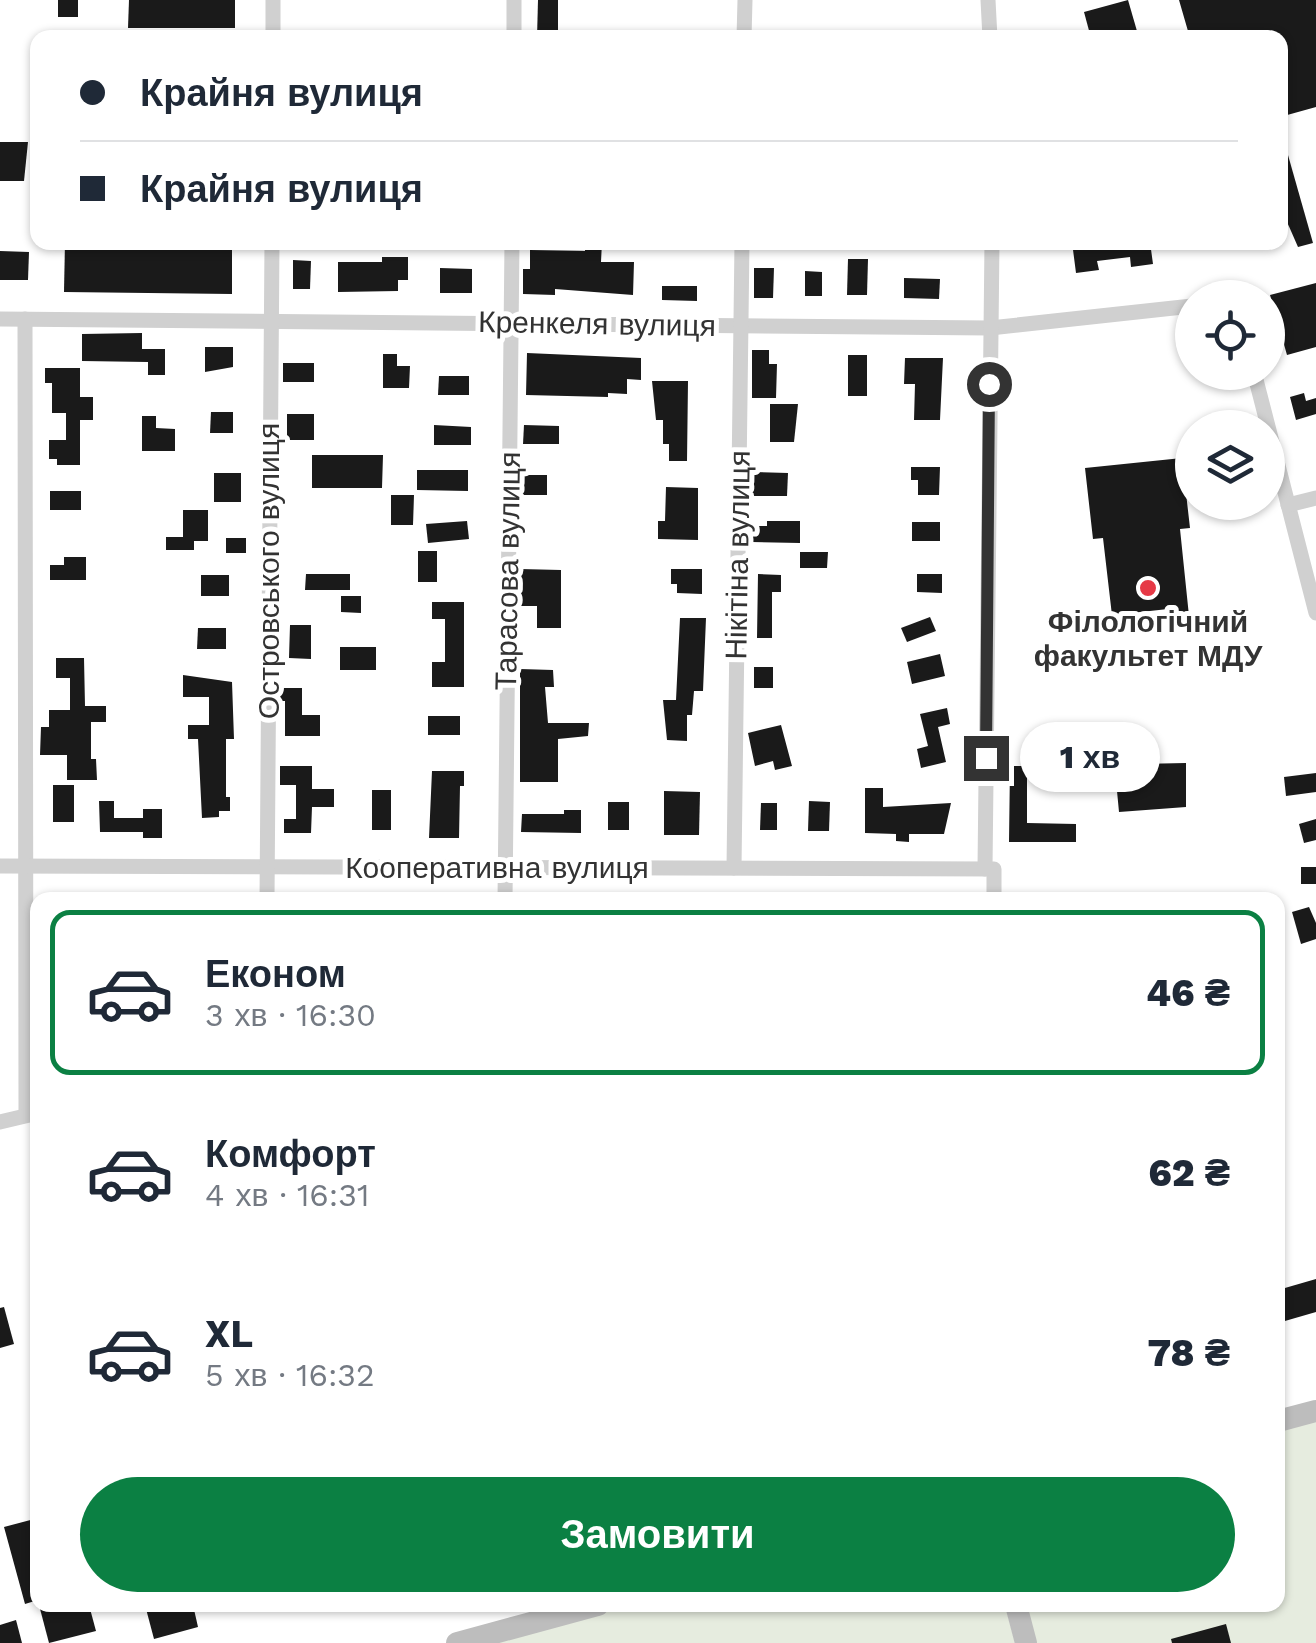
<!DOCTYPE html>
<html lang="uk">
<meta charset="utf-8">
<style>
body{margin:0;font-family:"Work Sans",sans-serif;background:#f2f2f3;color:#1f2937;height:100vh;display:flex;flex-direction:column;font-size:38px;white-space:nowrap}
*{box-sizing:border-box;margin:0}
p{font-size:32px;color:#747a83}
.icon{flex:none;width:55px;height:55px;fill:none;stroke:currentColor;stroke-width:2;stroke-linecap:round;stroke-linejoin:round}
.map{position:relative;flex:1;overflow:hidden}
.drawer{position:absolute;left:30px;top:892px;width:1255px;height:720px;display:flex;flex-direction:column;background:#fff;border-radius:20px;box-shadow:0 2px 8px #0004}
.drawer>*{flex:none}
.hud{position:absolute;left:30px;top:30px;width:1258px;height:220px;border-radius:20px;box-shadow:0 2px 8px #0004;display:grid;align-content:center;height:220px;padding:0 50px;background:#fff}
.buttons{position:absolute;left:1175px;top:280px;display:grid;gap:20px}
.buttons a{display:grid;place-items:center;width:110px;height:110px;border-radius:50%;background:#fff;box-shadow:0 2px 8px #0004;font-size:50px}
.end{position:absolute;width:45px;height:45px;margin:-22px;border:12px solid #333;background:#fff;box-shadow:0 0 0 5px #fff}
.from{border-radius:50%}
.bubble{position:absolute;height:70px;border-radius:35px;background:#fff;box-shadow:0 2px 8px #0004;font-size:32px;font-weight:800;line-height:70px;text-align:center}
.hud b{display:flex;align-items:center;gap:35px;height:95px;font-size:38px}
.hud b+b{border-top:2px solid #e0e1e3}
.hud i{width:25px;height:25px;background:#1f2937}
ul{padding:18px 0 0;list-style:none}
li{display:flex;align-items:center;gap:30px;height:165px;margin:0 20px 15px;padding:0 30px;border:5px solid transparent;border-radius:20px}
li div{flex:1}
li b{display:block;font-size:38px}
li em{font-style:normal;font-weight:800}
li.current{border-color:#0b8043}
li>.icon{width:90px;height:90px;stroke-width:1.5}
.button{display:flex;gap:20px;margin-top:auto;padding:20px 50px}
.button a{flex:1;height:115px;border-radius:60px;background:#0b8043;color:#fff;font-size:40px;font-weight:800;line-height:115px;text-align:center}
.map>svg:first-child{display:block}
.green{fill:#e6ecdf}
.building{fill:#1a1a1a}
.lines{fill:none;stroke-linecap:round;stroke-linejoin:round}
.street{stroke:#d0d0d0;stroke-width:15}
.secondary{stroke:#bdbdbd;stroke-width:22}
.route{stroke:#333;stroke-width:12}
.poi-dot{fill:#e63946;stroke:#fff;stroke-width:4}
.labels{text-anchor:middle;stroke-width:10;stroke-linejoin:round;paint-order:stroke}
.street-label{font-size:30px;fill:#333;stroke:#fff}
.poi-label{font-size:30px;font-weight:bold;fill:#333;stroke:#fff}
</style>
<div class="map">
<svg width="1316" height="1643" viewBox="0 0 1316 1643">
<rect width="100%" height="100%" fill="#fff"/>
<g class="green">
<polygon points="1316,1420 1316,1643 1035,1643 1025,1605 1278,1605 1278,1431"/>
<polygon points="632,1605 1005,1605 1015,1643 492,1643"/>
</g>
<g class="building">
<rect x="58" y="0" width="20" height="17"/>
<polygon points="129,0 235,0 235,28 128,28"/>
<polygon points="538,0 558,0 558,38 537,38"/>
<polygon points="1128,0 1139,38 1091,38 1084,12"/>
<polygon points="1179,0 1316,0 1316,107 1280,117 1280,38 1190,38"/>
<polygon points="1284,141 1313,243 1298,247 1280,206 1280,142"/>
<polygon points="0,142 28,142 24,181 0,181"/>
<polygon points="65,242 232,242 232,294 64,292"/>
<polygon points="585,242 602,242 601,262 634,262 633,295 555,289 555,295 523,294 523,269 530,269 530,250 585,251"/>
<polygon points="1072,242 1150,242 1153,264 1131,267 1130,257 1097,261 1099,270 1076,273"/>
<polygon points="0,251 29,252 28,280 0,280"/>
<polygon points="382,257 408,257 408,280 398,280 398,291 338,292 338,262 382,262"/>
<polygon points="848,259 868,259 867,295 847,295"/>
<polygon points="293,260 311,261 310,289 293,289"/>
<polygon points="440,268 472,269 472,293 440,293"/>
<polygon points="754,268 774,268 773,298 754,298"/>
<polygon points="805,271 822,272 822,296 805,296"/>
<polygon points="904,278 940,279 939,299 904,298"/>
<polygon points="1316,283 1316,347 1287,355 1270,295"/>
<polygon points="662,286 697,286 697,301 662,300"/>
<polygon points="142,333 142,349 165,349 165,375 148,375 148,362 82,361 82,334"/>
<polygon points="205,347 233,347 233,367 205,372"/>
<polygon points="752,350 769,350 769,364 777,364 776,398 752,398"/>
<polygon points="527,353 641,358 641,380 627,379 627,394 608,393 608,397 526,395"/>
<polygon points="383,354 397,354 397,366 410,366 409,388 383,388"/>
<rect x="848" y="355" width="19" height="41"/>
<polygon points="905,358 943,358 940,420 914,420 915,384 904,384"/>
<rect x="283" y="363" width="31" height="19"/>
<polygon points="45,368 80,368 80,397 93,397 93,420 80,420 80,465 57,465 57,459 49,459 49,440 66,440 66,413 52,413 52,383 45,383"/>
<polygon points="439,376 469,376 469,395 438,395"/>
<polygon points="652,381 688,381 687,461 669,461 669,444 663,444 663,420 656,420"/>
<polygon points="1304,393 1306,401 1316,398 1316,414 1296,420 1290,397"/>
<polygon points="770,404 798,404 794,442 770,442"/>
<polygon points="211,412 233,412 233,433 210,433"/>
<rect x="287" y="414" width="27" height="26"/>
<polygon points="142,416 156,416 156,428 175,429 175,451 142,451"/>
<polygon points="434,425 471,427 471,445 434,445"/>
<polygon points="524,425 559,426 559,444 523,444"/>
<polygon points="312,455 383,455 382,488 312,488"/>
<polygon points="1182,458 1190,528 1180,529 1189,616 1169,618 1168,609 1132,613 1133,622 1113,624 1103,538 1093,539 1085,468"/>
<polygon points="911,467 940,467 939,495 918,495 918,480 911,480"/>
<polygon points="417,470 468,470 468,491 417,490"/>
<polygon points="751,472 788,473 787,496 751,496"/>
<rect x="214" y="473" width="27" height="29"/>
<polygon points="523,475 547,475 547,495 522,495"/>
<polygon points="666,487 698,488 698,540 658,539 658,521 665,521"/>
<rect x="50" y="491" width="31" height="19"/>
<polygon points="391,495 414,495 413,525 391,525"/>
<polygon points="183,510 208,510 208,541 194,541 194,550 166,550 166,537 183,537"/>
<polygon points="467,521 469,539 428,543 426,524"/>
<polygon points="767,521 800,521 800,543 752,542 752,526 767,526"/>
<rect x="912" y="522" width="28" height="19"/>
<rect x="226" y="538" width="20" height="15"/>
<rect x="418" y="551" width="19" height="31"/>
<polygon points="800,552 828,552 827,568 800,568"/>
<polygon points="64,557 86,557 86,580 50,580 50,565 64,565"/>
<polygon points="520,569 561,570 561,628 537,628 537,606 519,606"/>
<polygon points="671,569 702,569 702,594 677,593 677,584 671,584"/>
<polygon points="306,574 350,574 350,590 305,590"/>
<polygon points="758,574 781,575 781,592 772,592 772,638 757,638"/>
<polygon points="917,574 942,574 942,593 917,592"/>
<rect x="201" y="575" width="28" height="21"/>
<polygon points="341,596 361,596 361,613 341,612"/>
<polygon points="432,602 464,602 464,687 432,687 432,662 445,662 445,619 432,619"/>
<polygon points="930,617 936,631 907,642 901,628"/>
<polygon points="680,618 706,618 703,691 694,691 692,715 687,715 687,741 667,740 663,700 676,700"/>
<polygon points="290,625 311,625 311,659 289,658"/>
<polygon points="198,628 226,628 226,649 197,649"/>
<rect x="340" y="647" width="36" height="23"/>
<polygon points="940,654 945,676 912,684 907,662"/>
<polygon points="56,658 84,658 85,706 106,706 106,722 91,722 91,759 96,759 97,780 67,780 67,755 40,755 41,727 49,727 49,710 70,710 70,678 56,678"/>
<rect x="754" y="667" width="19" height="21"/>
<polygon points="520,669 553,670 554,687 545,687 548,723 589,723 588,736 558,739 558,782 520,782"/>
<polygon points="183,675 232,682 234,739 226,739 226,797 230,797 230,811 219,811 219,817 202,818 198,739 188,739 188,725 209,725 209,697 183,697"/>
<polygon points="280,688 302,688 302,715 320,715 320,736 285,736 285,701 280,701"/>
<polygon points="947,708 950,724 938,727 946,762 921,768 917,749 928,746 920,714"/>
<rect x="428" y="716" width="32" height="19"/>
<polygon points="781,725 792,766 775,770 773,761 755,766 748,733"/>
<polygon points="1135,738 1138,764 1186,763 1186,807 1119,812 1115,770 1080,774 1077,743"/>
<polygon points="280,766 312,766 312,789 334,789 334,807 312,807 311,833 284,833 284,819 296,819 296,785 280,785"/>
<polygon points="1010,766 1027,766 1027,823 1076,824 1076,842 1009,842"/>
<polygon points="432,771 464,771 464,786 460,786 459,838 429,838"/>
<polygon points="1316,773 1316,792 1286,796 1284,777"/>
<rect x="53" y="785" width="21" height="37"/>
<polygon points="865,788 883,788 883,807 951,803 944,834 909,834 909,842 896,841 896,834 865,833"/>
<rect x="372" y="790" width="19" height="40"/>
<polygon points="664,791 700,792 699,835 664,835"/>
<polygon points="99,801 114,801 114,818 143,818 143,809 162,809 162,838 143,838 143,832 100,832"/>
<polygon points="809,801 830,802 829,831 808,831"/>
<rect x="608" y="802" width="21" height="28"/>
<polygon points="761,803 777,803 777,830 760,830"/>
<polygon points="564,810 581,810 581,833 521,832 522,814 564,814"/>
<polygon points="1316,819 1316,840 1304,843 1299,824"/>
<rect x="1301" y="867" width="15" height="17"/>
<polygon points="1309,907 1316,923 1316,939 1301,944 1292,912"/>
<polygon points="1316,1279 1316,1312 1278,1323 1278,1290"/>
<polygon points="4,1307 14,1344 0,1348 0,1308"/>
<polygon points="38,1518 38,1600 25,1604 4,1527"/>
<polygon points="39,1605 89,1605 96,1631 49,1643"/>
<polygon points="145,1605 193,1605 198,1627 154,1639"/>
<polygon points="16,1620 22,1643 0,1643 0,1625"/>
<polygon points="1226,1624 1231,1643 1172,1643 1171,1639"/>
</g>
<g class="lines">
<g class="street">
<polyline points="988,0 990,38"/>
<polyline points="273,38 273,0"/>
<polyline points="514,38 514,0"/>
<polyline points="744,38 745,0"/>
<polyline points="0,319 990,328 1192,306"/>
<polyline points="25,319 26,1114"/>
<polyline points="1254,372 1316,613"/>
<polyline points="1288,505 1316,498"/>
<polyline points="0,866 994,869 994,900"/>
<polyline points="734,868 742,242"/>
<polyline points="985,869 992,242"/>
<polyline points="267,900 272,242"/>
<polyline points="505,900 512,242"/>
<polyline points="0,1122 38,1113"/>
</g>
<g class="secondary">
<polyline points="1278,1421 1316,1411"/>
<polyline points="1016,1605 1026,1643"/>
<polyline points="457,1643 598,1605"/>
</g>
</g>
<g class="lines">
<polyline class="route" points="986,758 989,384"/>
</g>
<circle class="poi-dot" cx="1148" cy="588" r="10"/>
<g class="labels">
<g class="street-label">
<text transform="translate(597 324) rotate(1)" y="10">Кренкеля вулиця</text>
<text transform="translate(738 555) rotate(-89)" y="10">Нікітіна вулиця</text>
<text transform="translate(269 571) rotate(-90)" y="10">Островського вулиця</text>
<text transform="translate(508 571) rotate(-89)" y="10">Тарасова вулиця</text>
<text x="497" y="878">Кооперативна вулиця</text>
</g>
<g class="poi-label">
<text x="1148" y="632">Філологічний<tspan x="1148" dy="34">факультет МДУ</tspan></text>
</g>
</g>
</svg>
<div class="buttons">
<a><svg class="icon" aria-label="locate" viewBox="0 0 24 24"><circle cx="12" cy="12" r="6"/><path d="M12 2v4M12 18v4M2 12h4M18 12h4"/></svg></a>
<a><svg class="icon" aria-label="layers" viewBox="0 0 24 24"><path d="M12 4l9 5-9 5-9-5zM3 14l9 5 9-5"/></svg></a>
</div>
<i class="end from" style="left:989px;top:384px"></i>
<i class="end" style="left:986px;top:758px"></i>
<div class="bubble" style="left:1020px;top:722px;width:140px">1 хв</div>
<div class="hud">
<b><i class="from"></i>Крайня вулиця</b>
<b><i></i>Крайня вулиця</b>
</div>
<section class="drawer">
<ul>
<li class="current"><svg class="icon" aria-label="car" viewBox="0 0 24 24"><path d="M5 17H2v-5l4-1 3-4h7l3 4 3 1v5h-3M9 17h6M6 11h13"/><circle cx="7" cy="17" r="2"/><circle cx="17" cy="17" r="2"/></svg><div><b>Економ</b><p>3 хв · 16:30</p></div><em>46 ₴</em></li>
<li><svg class="icon" aria-label="car" viewBox="0 0 24 24"><path d="M5 17H2v-5l4-1 3-4h7l3 4 3 1v5h-3M9 17h6M6 11h13"/><circle cx="7" cy="17" r="2"/><circle cx="17" cy="17" r="2"/></svg><div><b>Комфорт</b><p>4 хв · 16:31</p></div><em>62 ₴</em></li>
<li><svg class="icon" aria-label="car" viewBox="0 0 24 24"><path d="M5 17H2v-5l4-1 3-4h7l3 4 3 1v5h-3M9 17h6M6 11h13"/><circle cx="7" cy="17" r="2"/><circle cx="17" cy="17" r="2"/></svg><div><b>XL</b><p>5 хв · 16:32</p></div><em>78 ₴</em></li>
</ul>
<div class="button"><a>Замовити</a></div>
</section>
</div>
